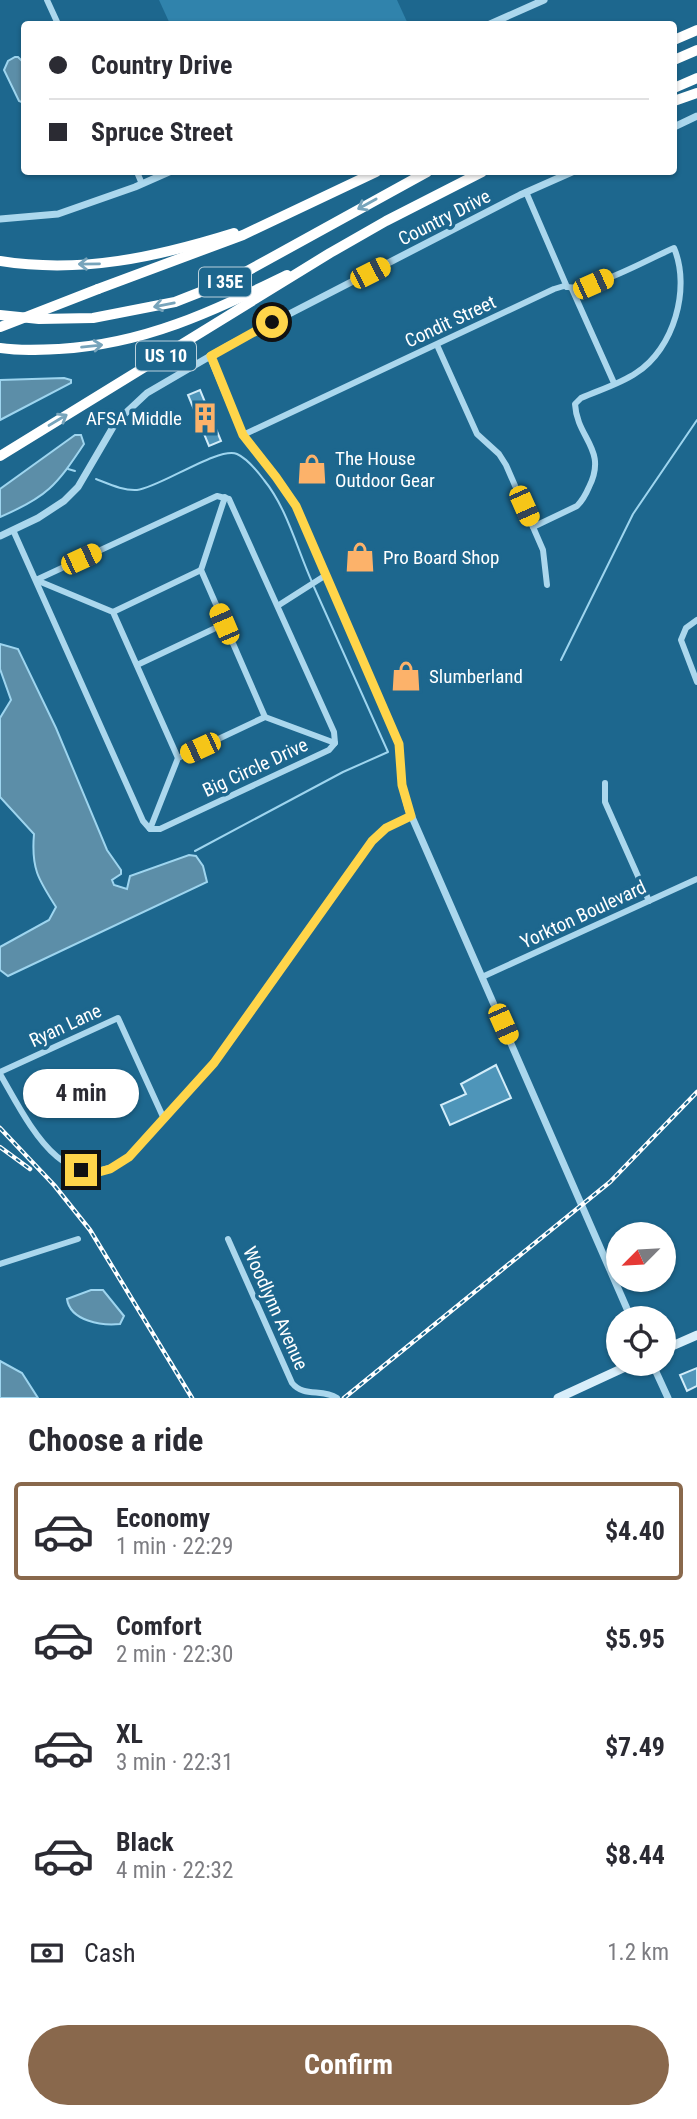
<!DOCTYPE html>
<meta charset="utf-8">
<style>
body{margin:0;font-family:"Roboto Condensed",sans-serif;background:#f2f2f3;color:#2b2b33;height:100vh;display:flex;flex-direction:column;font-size:26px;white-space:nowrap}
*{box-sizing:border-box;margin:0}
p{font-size:23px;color:#7c7c81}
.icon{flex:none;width:38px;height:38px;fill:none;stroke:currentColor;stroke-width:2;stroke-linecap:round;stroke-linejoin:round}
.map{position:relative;height:1398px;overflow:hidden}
.sheet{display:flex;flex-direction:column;background:#fff;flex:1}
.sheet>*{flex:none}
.hud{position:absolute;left:21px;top:21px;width:656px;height:154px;border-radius:7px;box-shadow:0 2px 5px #0004;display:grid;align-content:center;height:154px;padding:0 28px;background:#fff}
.needle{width:46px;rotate:246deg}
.controls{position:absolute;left:606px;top:1222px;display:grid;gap:14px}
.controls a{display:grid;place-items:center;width:70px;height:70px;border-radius:50%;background:#fff;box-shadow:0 2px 5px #0004;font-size:35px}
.end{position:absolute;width:32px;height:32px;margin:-16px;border:9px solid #ffd54a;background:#111;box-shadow:0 0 0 4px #111}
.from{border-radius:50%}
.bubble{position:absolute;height:49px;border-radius:24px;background:#fff;box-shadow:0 2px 5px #0004;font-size:23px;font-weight:700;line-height:49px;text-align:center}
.car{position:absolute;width:21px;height:42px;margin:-21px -10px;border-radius:9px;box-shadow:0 0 5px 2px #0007;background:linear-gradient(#f5c518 24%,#345 0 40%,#f5c518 0 76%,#345 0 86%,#f5c518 0)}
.hud b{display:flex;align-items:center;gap:24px;height:66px;font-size:26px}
.hud b+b{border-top:2px solid #e1e1e2}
.hud i{width:18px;height:18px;background:#2b2b33}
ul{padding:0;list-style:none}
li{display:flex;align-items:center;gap:21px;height:98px;margin:0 14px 10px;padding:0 14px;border:4px solid transparent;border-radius:7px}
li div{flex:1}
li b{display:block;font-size:26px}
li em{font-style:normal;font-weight:700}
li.current{border-color:#89684c}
li>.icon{width:63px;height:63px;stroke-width:1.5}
h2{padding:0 28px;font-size:32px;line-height:84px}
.pay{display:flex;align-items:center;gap:18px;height:77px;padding:0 28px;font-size:26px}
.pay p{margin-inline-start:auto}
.primary-button{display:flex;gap:14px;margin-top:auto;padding:14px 28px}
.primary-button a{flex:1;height:80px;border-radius:42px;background:#89684c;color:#fff;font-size:28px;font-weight:700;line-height:80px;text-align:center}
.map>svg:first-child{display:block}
.green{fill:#3083ac}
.water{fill:#5c8ea8;stroke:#9ed5ef;stroke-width:2}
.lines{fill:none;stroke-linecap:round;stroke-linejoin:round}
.stream{stroke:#9ed5ef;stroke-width:2}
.building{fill:#4e95b9;stroke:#d1ecf9;stroke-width:2}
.minor{stroke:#abd7ed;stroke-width:6}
.tertiary{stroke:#abd7ed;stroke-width:7}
.secondary{stroke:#d8eefa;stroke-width:9}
.motorway{stroke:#fff;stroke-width:10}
.rail-casing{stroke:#fff;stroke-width:4.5}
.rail{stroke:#1d678e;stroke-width:2;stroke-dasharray:5;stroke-linecap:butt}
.motorway-bridge{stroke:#fff;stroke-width:10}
.oneway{stroke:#77a4bb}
.route{stroke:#ffd54a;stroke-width:9}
.labels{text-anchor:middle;stroke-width:7;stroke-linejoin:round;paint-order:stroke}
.shield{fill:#1d678e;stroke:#bbd1dd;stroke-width:2}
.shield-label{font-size:18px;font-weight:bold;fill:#fff}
.street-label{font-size:19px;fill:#fff;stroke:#1d678e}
.poi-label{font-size:19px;fill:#fff;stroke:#1d678e;text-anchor:start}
</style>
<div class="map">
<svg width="697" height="1398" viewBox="0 0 697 1398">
<rect width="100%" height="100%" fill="#1d678e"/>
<polygon class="green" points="159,0 397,0 408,24 170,24"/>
<g class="water">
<polygon points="15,57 18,57 24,63 24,103 19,101 4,70 8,61"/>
<polygon points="64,378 71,380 71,383 0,420 0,380"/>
<path d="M75 435H81L84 444C56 486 47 497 0 517V489Z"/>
<path d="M0 644 18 649 56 728 107 850 121 870V874L112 880 114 885 127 889 130 876 189 855 196 856 203 866 207 882 8 976 0 970V947L49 920 56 907C38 879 31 868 34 834L0 797V718L11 700 0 669Z"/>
<path d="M91 1290H103L124 1316 120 1324C102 1326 70 1321 67 1299Z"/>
<polygon points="0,1361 22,1373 38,1398 0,1398"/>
</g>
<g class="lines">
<g class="stream">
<polyline points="68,469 75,471"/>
<path d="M96 479C109 484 124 491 137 490 159 488 219 446 237 454 246 458 258 472 264 480 287 508 297 549 312 582"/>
<polyline points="561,660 633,514 697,420"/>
<polyline points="195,851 343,772 388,752 314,587"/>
</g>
</g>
<g class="building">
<polygon points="200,390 221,441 209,446 188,395"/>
<polygon points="496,1065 511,1098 450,1125 441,1105 466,1094 461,1084"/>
<polygon points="697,1368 697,1386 687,1391 680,1375"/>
</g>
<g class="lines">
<g class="minor">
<polyline points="47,0 58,24"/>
<polyline points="137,172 142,184"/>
<polyline points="526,192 567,287"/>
<polyline points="572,289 614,383"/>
<polyline points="437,345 477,434 499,454 506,465 543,550 547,585"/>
<path d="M243 435 554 289 564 286C586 295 650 258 674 248 691 288 674 349 636 373 620 384 599 390 581 398L575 404C577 439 608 449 589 487 586 494 583 500 577 506L533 527"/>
<polyline points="225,497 201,570 265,717"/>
<polyline points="13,530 143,821 150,829 160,829 329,750 335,743 334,732 229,499 217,496 36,580"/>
<polyline points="36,580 113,612 178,758"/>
<polyline points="279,605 326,575"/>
<polyline points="113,612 201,570"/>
<polyline points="697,620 686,628 681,640 697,682"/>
<polyline points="137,665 224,624"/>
<polyline points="605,783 605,802 649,901"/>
<polyline points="150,829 178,758 265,717 335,743"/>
<polyline points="482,977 697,879"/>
<polyline points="0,1072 118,1018 164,1119"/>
<path d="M0 1074C27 1120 65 1205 129 1157L214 1063 372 841 386 828 411 816"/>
<path d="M228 1239 292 1383C304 1398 322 1388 337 1398"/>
<polyline points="0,1264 78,1239"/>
</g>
<g class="tertiary">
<polyline points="490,24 544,0"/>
<polyline points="674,127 697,116"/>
<polyline points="0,219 58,214 135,187 169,172"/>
<polyline points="210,356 243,435 276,477 296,506 399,744 402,785 408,808 631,1318"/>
<polyline points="0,536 38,518 64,501 78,487 116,422 147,393 231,344 520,195 572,172"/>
<polyline points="652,1363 668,1398"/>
</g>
<g class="secondary">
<polyline points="663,1350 697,1335"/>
<polyline points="558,1398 634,1363"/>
</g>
<g class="motorway">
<polyline points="674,40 697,30"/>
<polyline points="674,60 697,50"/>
<polyline points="674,88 697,78"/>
<polyline points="674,101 697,93"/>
<path d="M0 261C81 274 157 257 234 233"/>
<polyline points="98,289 243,235 376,172"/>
<polyline points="0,315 39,319 93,318 175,302 231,280 427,172"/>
<path d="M0 348C20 351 39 350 59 349 145 344 211 312 287 275"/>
<polyline points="0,456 330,253 386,221 482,172"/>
</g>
<g class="rail-casing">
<g id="rail">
<polyline points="0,1128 54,1185 90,1230 192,1398"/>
<polyline points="0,1147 30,1169"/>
<polyline points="344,1398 610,1182 697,1092"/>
</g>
</g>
<use href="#rail" class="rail"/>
<polyline class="motorway-bridge" points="0,327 98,289"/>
</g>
<defs><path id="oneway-shaft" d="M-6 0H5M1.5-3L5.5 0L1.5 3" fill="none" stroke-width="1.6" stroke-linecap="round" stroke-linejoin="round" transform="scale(1.75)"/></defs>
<g class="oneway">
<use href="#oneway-shaft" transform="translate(367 204) rotate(151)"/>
<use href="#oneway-shaft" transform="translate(89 264) rotate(179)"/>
<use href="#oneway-shaft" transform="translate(164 305) rotate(169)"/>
<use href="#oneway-shaft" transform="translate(92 346) rotate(-6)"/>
<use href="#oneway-shaft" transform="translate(58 420) rotate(-31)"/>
</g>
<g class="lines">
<polyline class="route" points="81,1170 99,1172 110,1169 129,1157 214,1063 372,841 386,828 411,816 402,785 399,744 296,506 276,477 243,435 211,356 272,322"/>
</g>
<defs>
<g id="building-bare" transform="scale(2.415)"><path d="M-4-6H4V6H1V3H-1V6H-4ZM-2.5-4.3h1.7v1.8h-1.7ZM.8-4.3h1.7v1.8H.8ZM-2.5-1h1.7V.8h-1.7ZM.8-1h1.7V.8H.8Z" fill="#fcb26a" stroke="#1d678e" stroke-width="2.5" paint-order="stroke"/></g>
<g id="shop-bare" transform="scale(2.415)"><path d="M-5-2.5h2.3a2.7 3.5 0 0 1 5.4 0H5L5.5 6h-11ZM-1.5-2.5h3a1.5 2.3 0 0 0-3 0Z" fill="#fcb26a" stroke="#1d678e" stroke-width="2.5" paint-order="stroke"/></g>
</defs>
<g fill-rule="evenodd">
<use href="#building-bare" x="205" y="418"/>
<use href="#shop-bare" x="312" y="469"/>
<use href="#shop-bare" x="360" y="557"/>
<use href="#shop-bare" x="406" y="676"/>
</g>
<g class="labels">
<g class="shield">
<rect x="199" y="267.5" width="52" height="29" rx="5"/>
<rect x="136" y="341.5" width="60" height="29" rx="5"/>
</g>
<g class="shield-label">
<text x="225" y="288">I 35E</text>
<text x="166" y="362">US 10</text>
</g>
<g class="street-label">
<text transform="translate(444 217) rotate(-27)" y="7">Country Drive</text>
<text transform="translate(450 321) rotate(-25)" y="7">Condit Street</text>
<text transform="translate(255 767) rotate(-25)" y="7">Big Circle Drive</text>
<text transform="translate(583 914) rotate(-25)" y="7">Yorkton Boulevard</text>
<text transform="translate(65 1025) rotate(-25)" y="7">Ryan Lane</text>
<text transform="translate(276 1308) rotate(66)" y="7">Woodlynn Avenue</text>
</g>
<g class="poi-label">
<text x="182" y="425" text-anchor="end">AFSA Middle</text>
<text x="335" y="465">The House<tspan x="335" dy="22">Outdoor Gear</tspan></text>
<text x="383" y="564">Pro Board Shop</text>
<text x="429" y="683">Slumberland</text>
</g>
</g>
</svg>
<div class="controls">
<a><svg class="needle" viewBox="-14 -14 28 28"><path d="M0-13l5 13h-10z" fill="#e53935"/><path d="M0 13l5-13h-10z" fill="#7c7c81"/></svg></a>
<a><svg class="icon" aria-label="locate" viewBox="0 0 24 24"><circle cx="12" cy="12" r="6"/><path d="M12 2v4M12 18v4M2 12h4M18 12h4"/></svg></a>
</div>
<i class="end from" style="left:272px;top:322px"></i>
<i class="end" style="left:81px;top:1170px"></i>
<div class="bubble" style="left:23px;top:1069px;width:116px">4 min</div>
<i class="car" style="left:370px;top:273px;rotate:63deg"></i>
<i class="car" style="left:593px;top:284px;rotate:66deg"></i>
<i class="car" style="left:524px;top:506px;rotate:156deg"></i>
<i class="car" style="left:81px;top:559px;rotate:65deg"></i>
<i class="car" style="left:224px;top:624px;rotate:337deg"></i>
<i class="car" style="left:200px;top:748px;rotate:245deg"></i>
<i class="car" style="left:503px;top:1024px;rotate:156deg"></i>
<div class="hud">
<b><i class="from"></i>Country Drive</b>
<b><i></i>Spruce Street</b>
</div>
</div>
<section class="sheet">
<h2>Choose a ride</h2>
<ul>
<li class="current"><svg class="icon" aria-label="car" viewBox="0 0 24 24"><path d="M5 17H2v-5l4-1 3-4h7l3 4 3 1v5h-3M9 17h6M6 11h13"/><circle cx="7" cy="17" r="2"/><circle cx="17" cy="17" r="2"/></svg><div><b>Economy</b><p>1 min · 22:29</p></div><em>$4.40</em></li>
<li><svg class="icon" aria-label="car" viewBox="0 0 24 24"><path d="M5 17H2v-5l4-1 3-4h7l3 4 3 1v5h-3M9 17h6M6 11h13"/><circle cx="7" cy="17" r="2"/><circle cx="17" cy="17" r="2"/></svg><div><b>Comfort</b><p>2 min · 22:30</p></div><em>$5.95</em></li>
<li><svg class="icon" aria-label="car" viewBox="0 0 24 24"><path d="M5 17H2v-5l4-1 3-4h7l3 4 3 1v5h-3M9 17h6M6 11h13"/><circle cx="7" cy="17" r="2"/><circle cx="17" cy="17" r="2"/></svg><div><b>XL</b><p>3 min · 22:31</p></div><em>$7.49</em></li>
<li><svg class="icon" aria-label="car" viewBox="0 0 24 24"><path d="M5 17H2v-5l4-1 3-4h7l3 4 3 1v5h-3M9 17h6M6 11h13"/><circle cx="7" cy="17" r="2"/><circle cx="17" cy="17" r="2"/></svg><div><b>Black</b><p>4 min · 22:32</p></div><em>$8.44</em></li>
</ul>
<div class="pay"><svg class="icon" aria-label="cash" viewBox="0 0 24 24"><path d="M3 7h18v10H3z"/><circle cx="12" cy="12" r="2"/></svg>Cash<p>1.2 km</p></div>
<div class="primary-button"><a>Confirm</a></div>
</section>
